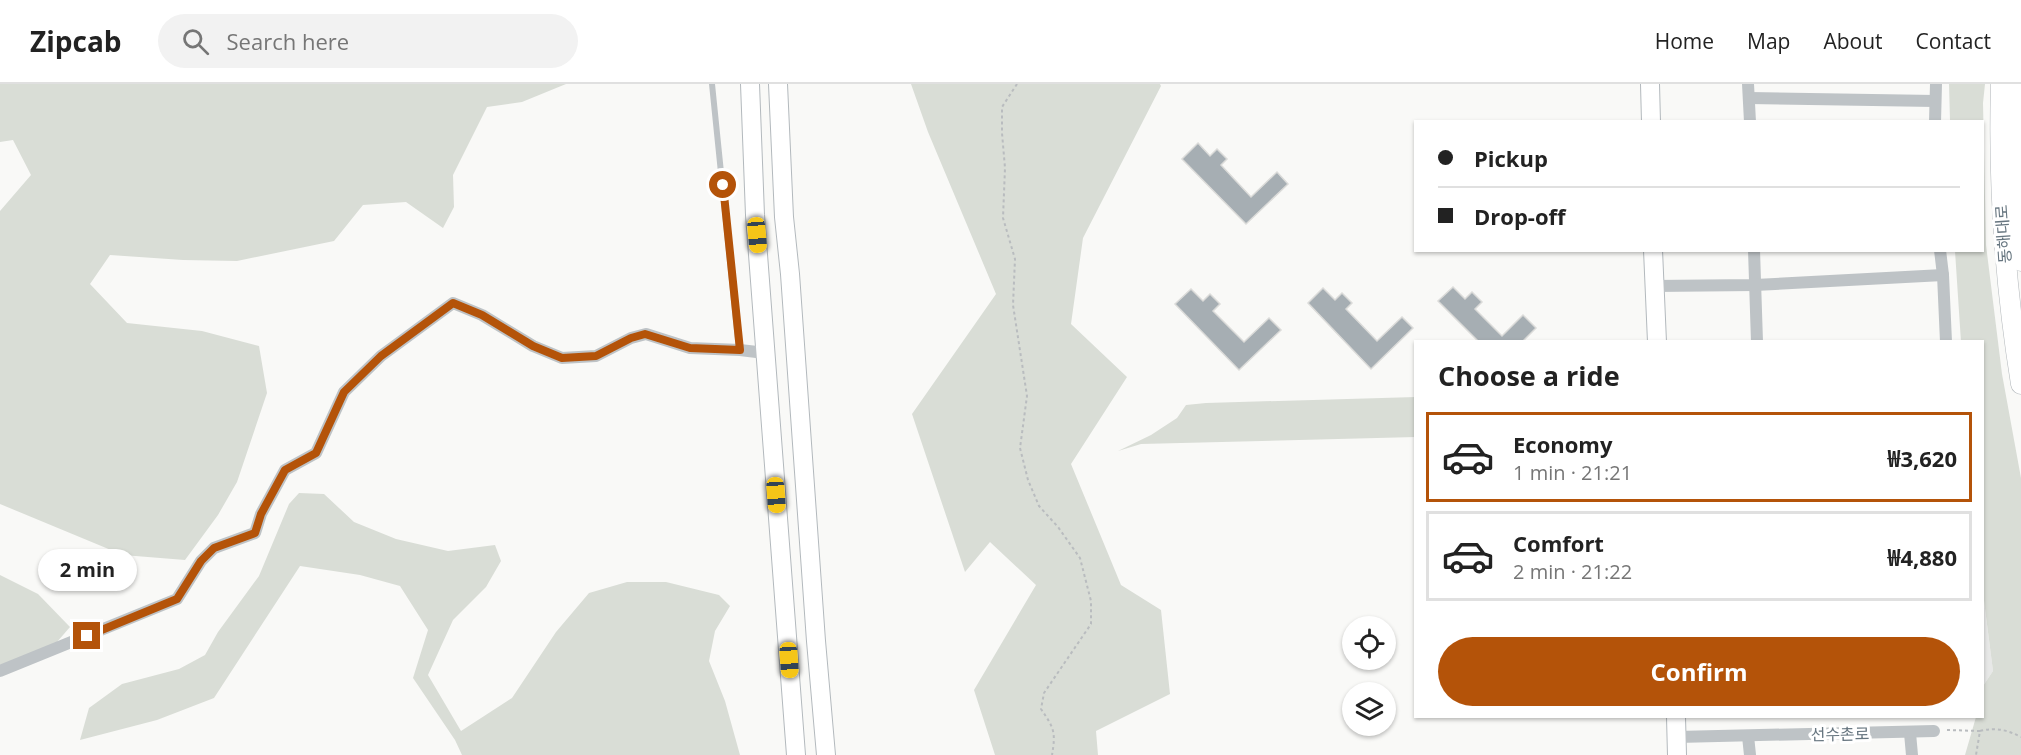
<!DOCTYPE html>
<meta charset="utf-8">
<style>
body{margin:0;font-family:"Open Sans","Noto Sans KR",sans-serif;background:#f2f2f2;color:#222;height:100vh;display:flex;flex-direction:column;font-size:22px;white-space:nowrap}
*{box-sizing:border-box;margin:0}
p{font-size:20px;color:#767676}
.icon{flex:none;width:33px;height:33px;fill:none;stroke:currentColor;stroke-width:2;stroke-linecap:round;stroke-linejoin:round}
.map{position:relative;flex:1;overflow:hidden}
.details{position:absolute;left:1414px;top:256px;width:570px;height:378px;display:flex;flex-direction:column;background:#fff;border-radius:0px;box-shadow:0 2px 4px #0004}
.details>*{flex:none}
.hud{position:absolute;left:1414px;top:36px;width:570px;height:132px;border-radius:0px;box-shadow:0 2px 4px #0004;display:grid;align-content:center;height:132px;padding:0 24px;background:#fff}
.buttons{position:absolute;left:1342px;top:532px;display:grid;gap:12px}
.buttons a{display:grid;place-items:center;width:54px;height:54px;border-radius:50%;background:#fff;box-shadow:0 2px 4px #0004;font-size:30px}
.end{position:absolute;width:27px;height:27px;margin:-14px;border:8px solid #b45309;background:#fff;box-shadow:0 0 0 3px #fff}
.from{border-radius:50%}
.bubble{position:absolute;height:42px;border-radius:21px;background:#fff;box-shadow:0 2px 4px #0004;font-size:20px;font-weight:700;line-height:42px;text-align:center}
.car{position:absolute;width:18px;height:36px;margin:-18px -9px;border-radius:8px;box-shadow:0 0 4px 2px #0007;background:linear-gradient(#f5c518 24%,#345 0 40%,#f5c518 0 76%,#345 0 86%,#f5c518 0)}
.hud b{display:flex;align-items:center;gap:21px;height:57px;font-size:22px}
.hud b+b{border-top:2px solid #e0e0e0}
.hud i{width:15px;height:15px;background:#222}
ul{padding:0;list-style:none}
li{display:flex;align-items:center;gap:18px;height:90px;margin:0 12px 9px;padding:0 12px;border:3px solid #e0e0e0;border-radius:0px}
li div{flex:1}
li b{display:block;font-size:22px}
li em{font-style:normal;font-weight:700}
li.selected{border-color:#b45309}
li>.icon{width:54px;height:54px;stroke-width:1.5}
h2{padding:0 24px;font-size:27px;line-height:72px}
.button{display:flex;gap:12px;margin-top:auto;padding:12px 24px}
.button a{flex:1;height:69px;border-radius:36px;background:#b45309;color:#fff;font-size:24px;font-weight:700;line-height:69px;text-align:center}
header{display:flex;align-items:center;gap:36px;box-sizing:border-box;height:84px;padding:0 30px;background:#fff;border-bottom:2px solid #e0e0e0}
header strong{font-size:28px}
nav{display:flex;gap:33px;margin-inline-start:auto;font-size:21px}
.search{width:420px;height:54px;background:#f2f2f2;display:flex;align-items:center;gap:15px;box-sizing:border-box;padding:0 21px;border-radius:33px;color:#767676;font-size:22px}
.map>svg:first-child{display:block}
.built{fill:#e7e8e7}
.green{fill:#d9ddd6}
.building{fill:#a6aeb3;stroke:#dbdbd9;stroke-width:1.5}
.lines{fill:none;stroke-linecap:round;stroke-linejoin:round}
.secondary-casing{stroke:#b3b9bd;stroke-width:20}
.primary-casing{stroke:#b2b7bb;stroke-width:21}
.path{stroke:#b9bcbf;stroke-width:2;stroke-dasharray:3 3;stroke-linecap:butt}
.lane{stroke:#bec3c6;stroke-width:6}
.street{stroke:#bec3c6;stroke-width:12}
.secondary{stroke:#fff;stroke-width:18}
.primary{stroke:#fff;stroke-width:20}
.route{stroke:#b45309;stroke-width:8}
.labels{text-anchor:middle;stroke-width:6;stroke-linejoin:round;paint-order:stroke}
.street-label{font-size:16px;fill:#66757f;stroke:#fff}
</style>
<header>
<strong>Zipcab</strong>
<div class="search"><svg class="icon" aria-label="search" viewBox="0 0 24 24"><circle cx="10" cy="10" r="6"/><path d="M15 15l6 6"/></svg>Search here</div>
<nav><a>Home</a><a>Map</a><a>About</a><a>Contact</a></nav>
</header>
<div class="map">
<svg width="2021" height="671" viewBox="0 0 2021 671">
<rect width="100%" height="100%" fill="#f9f9f7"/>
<polygon class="built" points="1983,509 1993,587 1983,602"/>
<g class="green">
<polygon points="0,0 566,0 522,18 487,23 453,91 454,123 443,144 406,118 363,121 334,157 237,177 183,176 110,171 90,200 127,239 202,247 259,262 267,309 237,398 218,431 185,476 123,471 0,420 0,127 31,91 13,56 0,58"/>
<polygon points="911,0 1160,0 1161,2 1083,154 1071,240 1127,293 1071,380 1121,501 1161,526 1170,610 1096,647 1098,671 995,671 974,606 1036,501 990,458 965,488 912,330 996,210 928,48"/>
<polygon points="1949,0 1985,0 1983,19 1986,161 2002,290 2021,394 2021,671 1965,671 1976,633 1983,633 1983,602 1993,587 1983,509 1983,258 1961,258 1955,167 1983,166 1983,38 1950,37"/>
<polygon points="1416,313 1416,353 1141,360 1118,367 1151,351 1177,334 1186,321 1206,319"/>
<polygon points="299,409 324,410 354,438 396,455 448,467 495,461 501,477 486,503 453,536 428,591 461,647 512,614 556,548 589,509 627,498 666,498 719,511 730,522 715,547 709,577 725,617 740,671 462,671 455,656 413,594 428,546 400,502 360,491 300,482 214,614 157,636 80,656 89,624 122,600 179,585 205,571 218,548 259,492 289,420"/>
<polygon points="0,491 38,510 70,543 50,566 0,581"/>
</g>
<g class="building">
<polygon points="1198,59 1210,72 1217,65 1227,75 1221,81 1251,113 1277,88 1288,100 1246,140 1182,75"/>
<polygon points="1453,203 1465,215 1472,208 1482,218 1475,225 1502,252 1523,231 1536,244 1522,258 1479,258 1438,217"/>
<polygon points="1323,204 1335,216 1342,209 1352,219 1346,225 1377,257 1402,233 1413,244 1371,285 1308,219"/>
<polygon points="1191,205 1203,217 1210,210 1220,220 1213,227 1244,258 1269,234 1281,246 1239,286 1175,220"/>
</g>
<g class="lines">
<g class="secondary-casing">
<g id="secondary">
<polyline points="750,0 755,131 796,671"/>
<polyline points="778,0 784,133 790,190 816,557 826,671"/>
<polyline points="1650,0 1651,38"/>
<polyline points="1653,166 1657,258"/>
<polyline points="1676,633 1677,671"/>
</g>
</g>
<g class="primary-casing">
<g id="primary">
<path d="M2001 0C1998 101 2005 200 2021 300"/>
<path d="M2018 0C2014 60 2016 118 2021 177"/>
</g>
</g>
<g class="path">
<path d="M1017 0 1002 23V49L1005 84 1003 134 1015 175 1013 221 1027 312 1020 364 1028 396 1039 422 1058 443 1080 474 1091 517V540L1044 609 1041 625C1054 644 1056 648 1052 671"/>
<polyline points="1947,646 1980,647 1976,671"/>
<path d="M1980 647C1996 643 2007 646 2021 653"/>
</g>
<polyline class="lane" points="712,0 739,266"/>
<g class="street">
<polyline points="1748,0 1750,38"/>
<polyline points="1749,14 1935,17"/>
<polyline points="1935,38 1936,0"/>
<polyline points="1754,166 1757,258"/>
<polyline points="1940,166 1943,191 1946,258"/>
<polyline points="1654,202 1755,201 1943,191"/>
<polyline points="0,587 177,515 201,477 214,464 255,449 261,430 285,386 316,369 344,308 381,272 453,219 482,231 533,262 562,274 596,272 631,254 646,250 690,264 740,266 765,269"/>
<polyline points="1910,649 1912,671"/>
<polyline points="1748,652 1750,671"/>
<polyline points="1677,653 1934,647"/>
</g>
<use href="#secondary" class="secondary"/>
<use href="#primary" class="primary"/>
</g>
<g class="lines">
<polyline class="route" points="87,552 177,515 201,477 214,464 255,449 261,430 285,386 316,369 344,308 381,272 453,219 482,231 533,262 562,274 596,272 631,254 645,250 690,264 740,266 723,101"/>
</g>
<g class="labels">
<g class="street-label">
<text transform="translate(2003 150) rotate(-94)" y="6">동해대로</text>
<text transform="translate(1840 650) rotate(-1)" y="6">선수촌로</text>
</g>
</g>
</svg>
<div class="buttons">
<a><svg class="icon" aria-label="locate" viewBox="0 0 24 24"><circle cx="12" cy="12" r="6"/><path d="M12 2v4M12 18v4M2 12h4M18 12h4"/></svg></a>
<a><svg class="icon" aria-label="layers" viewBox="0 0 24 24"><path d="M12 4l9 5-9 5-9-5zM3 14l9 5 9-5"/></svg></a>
</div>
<i class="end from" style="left:723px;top:101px"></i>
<i class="end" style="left:87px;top:552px"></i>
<div class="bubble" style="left:38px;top:465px;width:99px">2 min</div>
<i class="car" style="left:757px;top:151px;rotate:175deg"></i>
<i class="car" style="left:776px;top:411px;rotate:176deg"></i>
<i class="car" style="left:789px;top:576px;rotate:176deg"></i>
<div class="hud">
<b><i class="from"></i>Pickup</b>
<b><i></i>Drop-off</b>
</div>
<section class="details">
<h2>Choose a ride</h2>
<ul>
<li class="selected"><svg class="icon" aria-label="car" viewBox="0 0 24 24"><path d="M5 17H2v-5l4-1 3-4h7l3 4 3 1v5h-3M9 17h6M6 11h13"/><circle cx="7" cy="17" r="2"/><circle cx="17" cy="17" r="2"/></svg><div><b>Economy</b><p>1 min · 21:21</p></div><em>₩3,620</em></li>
<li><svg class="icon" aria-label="car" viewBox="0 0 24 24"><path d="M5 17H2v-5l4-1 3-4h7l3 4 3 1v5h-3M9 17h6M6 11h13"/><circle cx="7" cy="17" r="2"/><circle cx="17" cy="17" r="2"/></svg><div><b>Comfort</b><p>2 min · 21:22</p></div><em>₩4,880</em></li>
</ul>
<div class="button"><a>Confirm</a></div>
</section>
</div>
